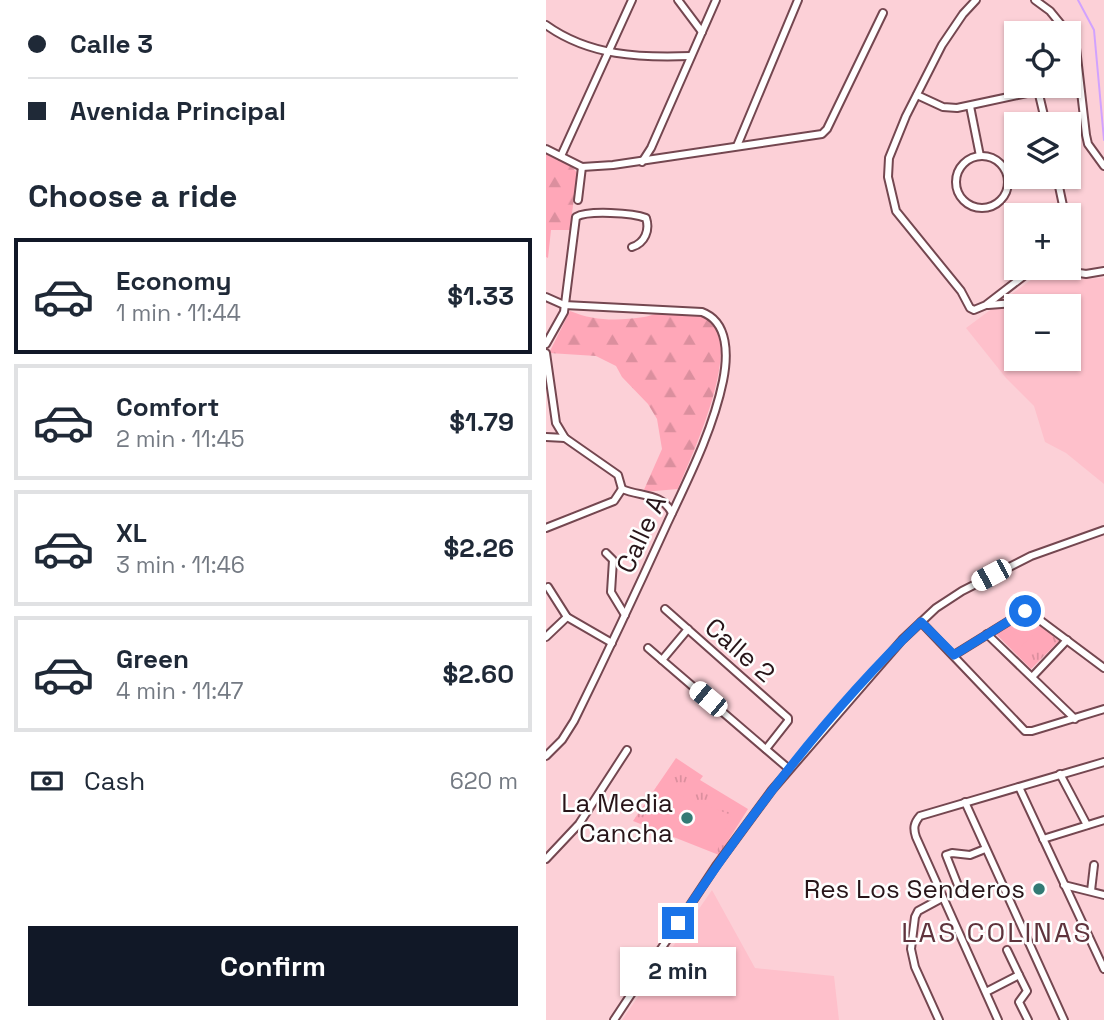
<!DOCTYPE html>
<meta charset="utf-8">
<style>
body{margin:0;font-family:"Space Grotesk",sans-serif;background:#f6f6f7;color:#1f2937;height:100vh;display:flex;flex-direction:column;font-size:26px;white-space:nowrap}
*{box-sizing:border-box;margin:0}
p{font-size:23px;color:#747a83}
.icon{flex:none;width:38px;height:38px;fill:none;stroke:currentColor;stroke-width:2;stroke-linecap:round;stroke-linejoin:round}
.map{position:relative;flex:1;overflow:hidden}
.panel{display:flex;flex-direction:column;background:#fff;width:546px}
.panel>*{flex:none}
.hud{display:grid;align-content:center;height:154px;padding:0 28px;background:#fff}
.fabs{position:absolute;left:458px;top:21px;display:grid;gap:14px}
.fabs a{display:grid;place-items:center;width:77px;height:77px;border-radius:0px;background:#fff;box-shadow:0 2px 5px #0004;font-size:35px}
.end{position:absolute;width:32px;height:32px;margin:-16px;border:9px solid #1a73e8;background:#fff;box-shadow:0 0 0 4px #fff}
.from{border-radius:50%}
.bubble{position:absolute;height:49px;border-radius:0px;background:#fff;box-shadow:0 2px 5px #0004;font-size:23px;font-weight:700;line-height:49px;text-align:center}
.car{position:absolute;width:21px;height:42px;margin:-21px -10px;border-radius:9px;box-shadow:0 0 5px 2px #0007;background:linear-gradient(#fff 24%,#345 0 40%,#fff 0 76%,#345 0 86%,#fff 0)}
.hud b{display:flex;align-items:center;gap:24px;height:66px;font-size:26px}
.hud b+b{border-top:2px solid #e0e1e3}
.hud i{width:18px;height:18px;background:#1f2937}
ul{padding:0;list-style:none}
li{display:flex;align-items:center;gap:21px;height:116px;margin:0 14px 10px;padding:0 14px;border:4px solid #e0e1e3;border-radius:0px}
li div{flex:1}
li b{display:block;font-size:26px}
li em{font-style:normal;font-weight:700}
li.selected{border-color:#111827}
li>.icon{width:63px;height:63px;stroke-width:1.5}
h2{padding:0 28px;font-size:32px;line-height:84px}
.pay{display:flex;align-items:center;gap:18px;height:77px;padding:0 28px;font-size:26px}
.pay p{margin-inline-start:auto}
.primary-button{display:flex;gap:14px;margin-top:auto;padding:14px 28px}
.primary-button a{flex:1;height:80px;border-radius:0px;background:#111827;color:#fff;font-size:28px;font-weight:700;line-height:80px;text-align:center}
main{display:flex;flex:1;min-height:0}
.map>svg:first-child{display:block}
.built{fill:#fec0cb;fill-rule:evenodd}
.forest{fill:url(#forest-firs)}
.park{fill:url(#park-tufts)}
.garden{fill:#ffa7b8}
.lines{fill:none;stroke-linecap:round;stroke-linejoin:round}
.stream{stroke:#d1a2fe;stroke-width:2}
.minor-casing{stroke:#744750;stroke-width:10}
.minor{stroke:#fff;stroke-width:6}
.route{stroke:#1a73e8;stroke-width:9}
.poi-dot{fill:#337a74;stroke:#fefefe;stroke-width:2.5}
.labels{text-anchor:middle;stroke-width:5;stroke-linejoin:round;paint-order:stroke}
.street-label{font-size:26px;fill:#281519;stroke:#fefefe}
.poi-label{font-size:26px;fill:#281519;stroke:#fefefe;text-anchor:end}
.neighbourhood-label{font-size:28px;letter-spacing:2px;fill:#5f343d;stroke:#fefefe}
</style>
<main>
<section class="panel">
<div class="hud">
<b><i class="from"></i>Calle 3</b>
<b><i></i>Avenida Principal</b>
</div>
<h2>Choose a ride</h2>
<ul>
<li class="selected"><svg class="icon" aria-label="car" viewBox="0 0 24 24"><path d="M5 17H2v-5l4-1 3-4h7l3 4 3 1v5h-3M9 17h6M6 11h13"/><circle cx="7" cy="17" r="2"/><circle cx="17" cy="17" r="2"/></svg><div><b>Economy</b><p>1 min · 11:44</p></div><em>$1.33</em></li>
<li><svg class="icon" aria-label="car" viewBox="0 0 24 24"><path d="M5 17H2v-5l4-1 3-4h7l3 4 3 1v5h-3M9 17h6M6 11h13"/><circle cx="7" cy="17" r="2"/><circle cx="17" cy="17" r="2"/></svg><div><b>Comfort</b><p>2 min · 11:45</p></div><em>$1.79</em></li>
<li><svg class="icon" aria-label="car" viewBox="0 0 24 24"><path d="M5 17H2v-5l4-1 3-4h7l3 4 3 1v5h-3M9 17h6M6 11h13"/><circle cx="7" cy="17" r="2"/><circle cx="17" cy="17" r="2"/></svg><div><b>XL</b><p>3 min · 11:46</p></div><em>$2.26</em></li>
<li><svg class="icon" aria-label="car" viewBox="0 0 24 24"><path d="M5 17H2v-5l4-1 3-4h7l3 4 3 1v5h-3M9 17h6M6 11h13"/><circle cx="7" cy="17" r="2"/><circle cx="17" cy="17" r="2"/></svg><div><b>Green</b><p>4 min · 11:47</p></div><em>$2.60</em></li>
</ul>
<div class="pay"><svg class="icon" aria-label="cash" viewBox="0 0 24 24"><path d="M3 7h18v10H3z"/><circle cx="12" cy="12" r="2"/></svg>Cash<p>620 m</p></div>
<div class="primary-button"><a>Confirm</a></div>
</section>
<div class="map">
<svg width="558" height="1020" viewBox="0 0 558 1020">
<defs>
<pattern id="forest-firs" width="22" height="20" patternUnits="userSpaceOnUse" patternTransform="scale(1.75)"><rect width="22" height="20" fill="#ffa7b8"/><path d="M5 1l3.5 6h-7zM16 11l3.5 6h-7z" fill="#db8f9e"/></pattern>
<pattern id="park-tufts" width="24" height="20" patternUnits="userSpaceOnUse" patternTransform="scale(1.75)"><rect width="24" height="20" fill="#ffa7b8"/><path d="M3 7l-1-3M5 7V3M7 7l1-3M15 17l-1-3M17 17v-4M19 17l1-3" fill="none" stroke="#db8f9e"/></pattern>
</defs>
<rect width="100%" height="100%" fill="#fcd0d7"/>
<g class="built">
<path d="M504 275 527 279 558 278V484L520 453 499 442 488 406 460 378 420 328 489 277ZM471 306H523V359H471Z"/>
<polygon points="166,890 209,968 288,976 293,1020 76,1020"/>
</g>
<g class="forest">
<polygon points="0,152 25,165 31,173 24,230 5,230 2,258 0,257"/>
<path d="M24 311C48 321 72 321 98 317 105 316 112 312 119 312 132 311 154 312 165 322 196 349 145 457 132 489L97 492 116 449 111 419 102 404 76 377 70 366 50 356 3 353Z"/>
</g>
<g class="park">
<polygon points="474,615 482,616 513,641 485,669 448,632"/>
<polygon points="130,758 157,776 154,780 202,809 173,855 87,821"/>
</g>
<g class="garden">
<polygon points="476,624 487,635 471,650 461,640"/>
<polygon points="111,786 185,815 171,851 97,822"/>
</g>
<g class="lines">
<polyline class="stream" points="532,0 548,30 558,140"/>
<g class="minor-casing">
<g id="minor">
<polyline points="132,0 156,32"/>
<polyline points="430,0 417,14 396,45 360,116 343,158 342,177 350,211 415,291 424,308 428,310 440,305 488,268"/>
<polyline points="489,0 504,11 522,33"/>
<path d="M0 25C43 56 94 58 145 56"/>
<polyline points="523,34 530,48 540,135 542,144 558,166"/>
<polyline points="464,42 471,52"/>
<polyline points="491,86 500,124"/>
<polyline points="371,95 397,107 411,108 514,86"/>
<polyline points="424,106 434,156"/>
<polyline points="191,146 252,0"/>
<polyline points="0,149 36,167 67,165 276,134 281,129 337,13"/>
<polyline points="15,156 86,0"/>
<circle cx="436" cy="182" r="26"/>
<polyline points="96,162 105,148 170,0"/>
<polyline points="511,177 519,215"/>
<polyline points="32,200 36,167"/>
<polyline points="500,268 540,274 558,271"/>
<path d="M0 297 18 305 156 312C183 322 182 356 177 381 167 430 142 479 121 524 91 590 60 656 28 721L16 740 0 756"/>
<polyline points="442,305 496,301 496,306"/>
<path d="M0 344 18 312 30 217C42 210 87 213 100 218 104 230 99 243 86 247"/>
<polyline points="0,353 10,423 19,438 72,475 76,489"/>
<polyline points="495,359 497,365"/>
<polyline points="0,437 19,438"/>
<path d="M0 528 68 501 76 489C95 497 116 493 126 513"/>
<polyline points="60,553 67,560 65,592 79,615"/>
<polyline points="2,587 21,617 66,643"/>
<polyline points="119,609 242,718 242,721 220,749"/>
<polyline points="375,622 479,731 486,731 558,709"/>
<polyline points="441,634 529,719"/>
<polyline points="0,637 21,617"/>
<polyline points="102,648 243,769"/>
<polyline points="408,655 479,611 483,612 558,668"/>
<polyline points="116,660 142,629"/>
<polyline points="487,676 521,640"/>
<polyline points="514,774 541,825"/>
<polyline points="473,787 558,969"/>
<polyline points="419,802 518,1020"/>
<polyline points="497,839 558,820"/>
<polyline points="0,859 33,824 81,750"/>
<polyline points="518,885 558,895"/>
<polyline points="545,891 548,865"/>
<polyline points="415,893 400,855 406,853 424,855 439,849"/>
<polyline points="461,950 473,975"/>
<polyline points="440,992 473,975 481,991 473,1002 482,1020"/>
<polyline points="68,1020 170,866 226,790 356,640 390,608 416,591 485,556 558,530"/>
<polyline points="393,1020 369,967 365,949 369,917 372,911 396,898"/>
<path d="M452 1020 370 837C367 828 368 823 374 816L558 762"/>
</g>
</g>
<use href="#minor" class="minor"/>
</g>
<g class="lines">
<path class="route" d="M132 923C203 816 282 711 375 622L408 655 479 611"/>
</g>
<g class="poi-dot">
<circle cx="141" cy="818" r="7"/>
<circle cx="493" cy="889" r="7"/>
</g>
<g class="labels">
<g class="street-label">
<text transform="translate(95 534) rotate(-65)" y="9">Calle A</text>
<text transform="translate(194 650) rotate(41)" y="9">Calle 2</text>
</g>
<g class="poi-label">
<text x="127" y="812">La Media<tspan x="127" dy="30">Cancha</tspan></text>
<text x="479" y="898">Res Los Senderos</text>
</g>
<g class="neighbourhood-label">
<text x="451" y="942">LAS COLINAS</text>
</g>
</g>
</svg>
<div class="fabs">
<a><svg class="icon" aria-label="locate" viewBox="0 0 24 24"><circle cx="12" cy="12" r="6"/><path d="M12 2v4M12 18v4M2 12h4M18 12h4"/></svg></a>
<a><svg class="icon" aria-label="layers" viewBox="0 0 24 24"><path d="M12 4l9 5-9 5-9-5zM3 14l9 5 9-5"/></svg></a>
<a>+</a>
<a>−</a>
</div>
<i class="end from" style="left:479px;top:611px"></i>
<i class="end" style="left:132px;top:923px"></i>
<div class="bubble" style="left:74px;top:947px;width:116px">2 min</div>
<i class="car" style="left:445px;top:575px;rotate:242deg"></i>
<i class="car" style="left:162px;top:699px;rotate:310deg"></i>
</div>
</main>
